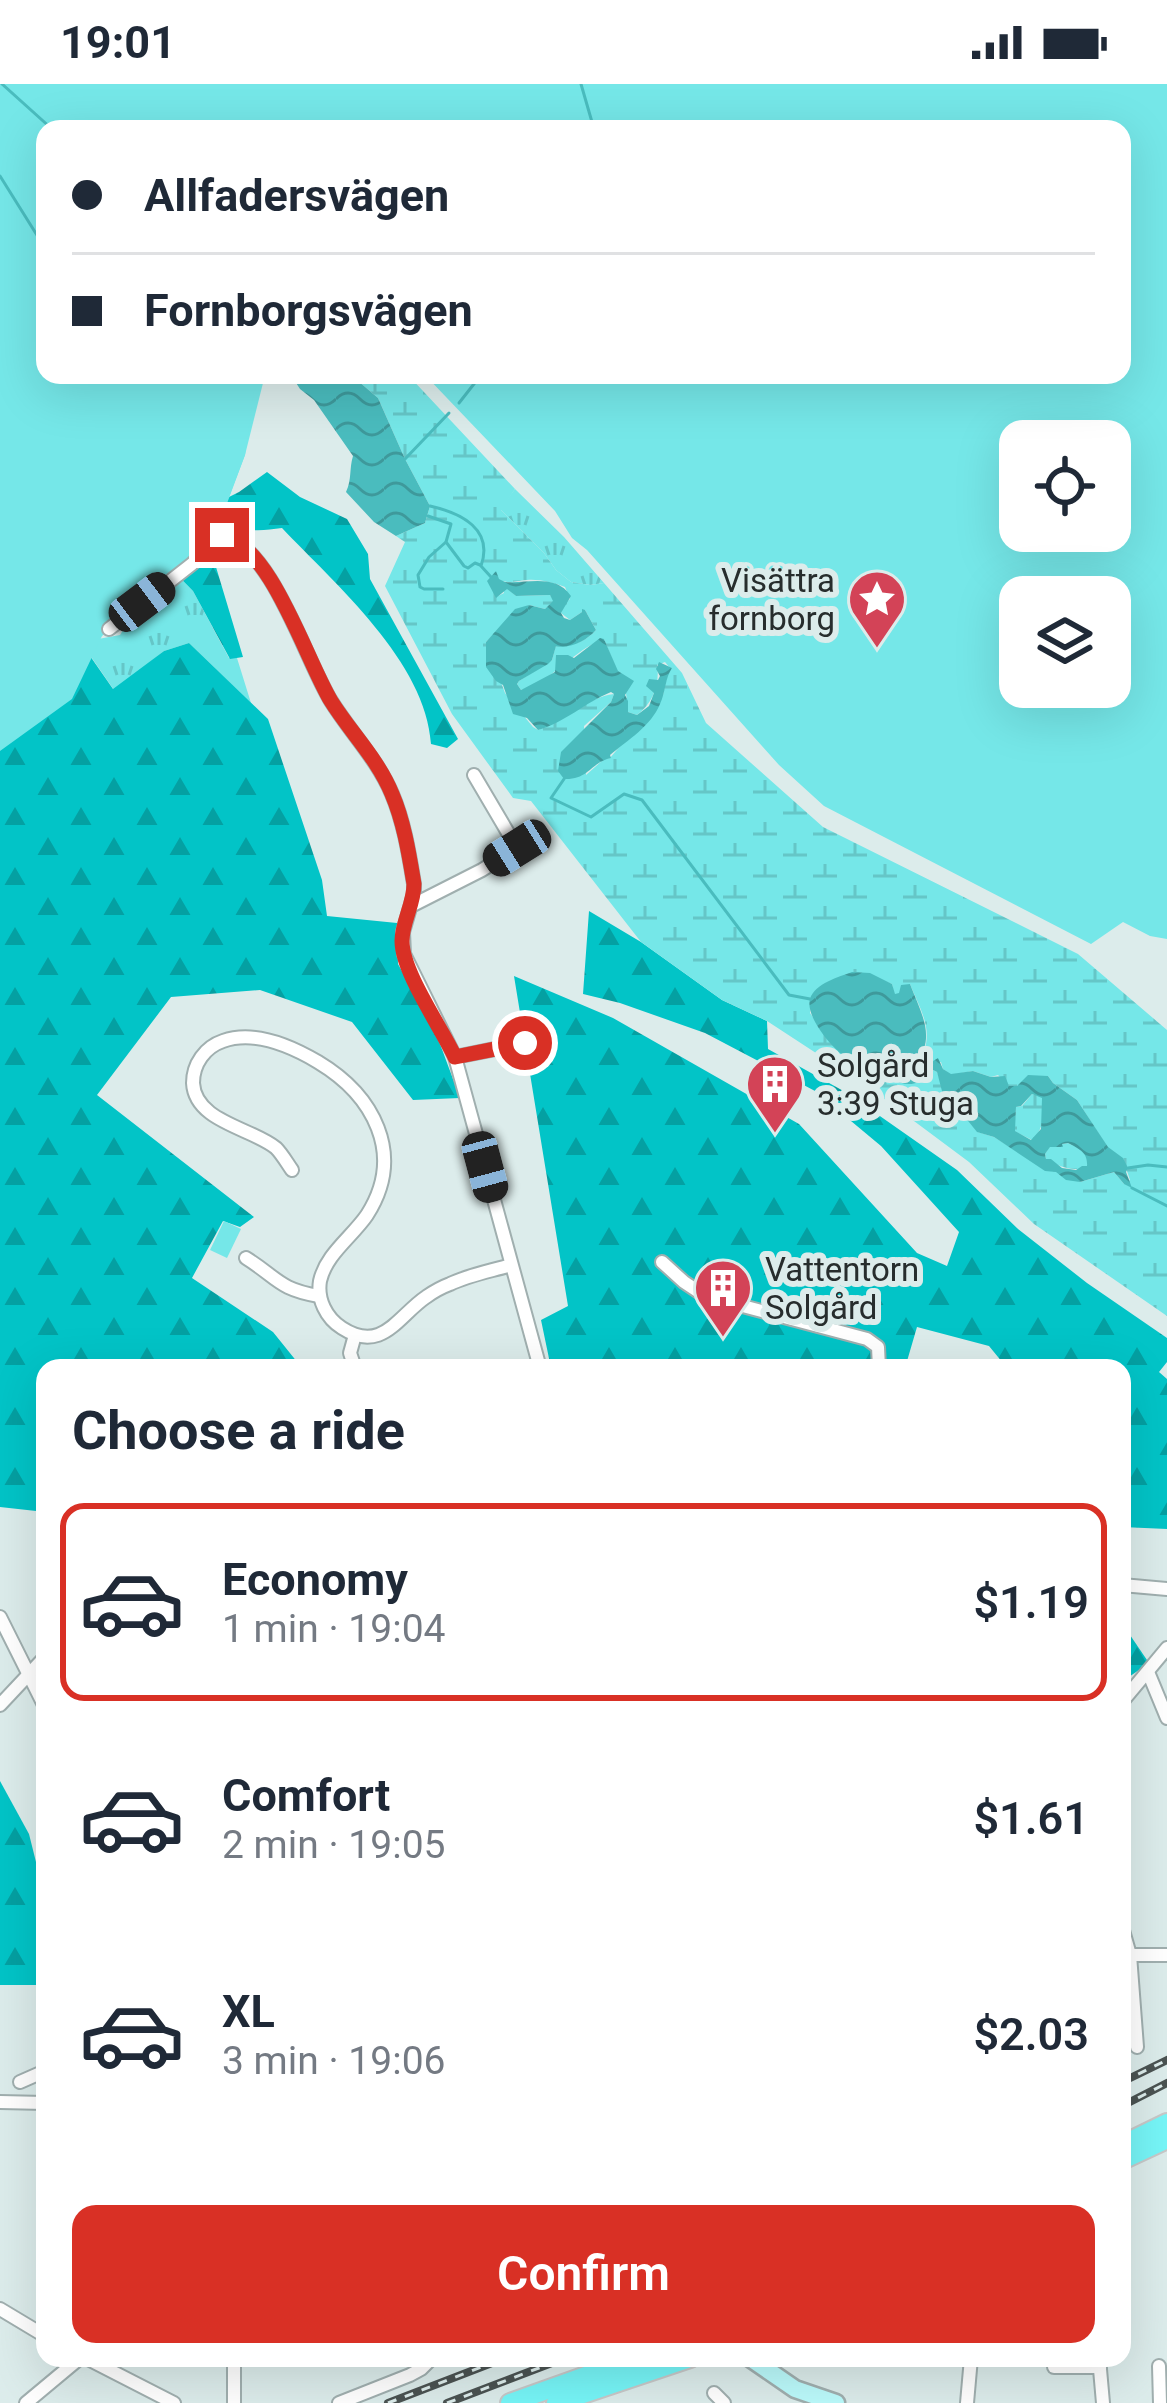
<!DOCTYPE html>
<meta charset="utf-8">
<style>
body{margin:0;font-family:Roboto,sans-serif;background:#f6f6f7;color:#1f2937;height:100vh;display:flex;flex-direction:column;font-size:45px;white-space:nowrap}
*{box-sizing:border-box;margin:0}
p{font-size:39px;color:#747a83}
.icon{flex:none;width:66px;height:66px;fill:none;stroke:currentColor;stroke-width:2;stroke-linecap:round;stroke-linejoin:round}
.map{position:relative;flex:1;overflow:hidden}
.drawer{position:absolute;left:36px;top:1275px;width:1095px;height:1008px;display:flex;flex-direction:column;background:#fff;border-radius:24px;box-shadow:0 12px 48px #0002}
.drawer>*{flex:none}
.top-card{position:absolute;left:36px;top:36px;width:1095px;height:264px;border-radius:24px;box-shadow:0 12px 48px #0002;display:grid;align-content:center;height:264px;padding:0 36px;background:#fff}
.fabs{position:absolute;left:999px;top:336px;display:grid;gap:24px}
.fabs a{display:grid;place-items:center;width:132px;height:132px;border-radius:24px;background:#fff;box-shadow:0 12px 48px #0002;font-size:60px}
.end{position:absolute;width:54px;height:54px;margin:-27px;border:15px solid #d93025;background:#fff;box-shadow:0 0 0 6px #fff}
.from{border-radius:50%}
.car{position:absolute;width:36px;height:72px;margin:-36px -18px;border-radius:15px;box-shadow:0 0 9px 3px #0007;background:linear-gradient(#222 24%,#8ab4d8 0 40%,#222 0 76%,#8ab4d8 0 86%,#222 0)}
.top-card b{display:flex;align-items:center;gap:42px;height:114px;font-size:45px}
.top-card b+b{border-top:3px solid #e0e1e3}
.top-card i{width:30px;height:30px;background:#1f2937}
ul{padding:0;list-style:none}
li{display:flex;align-items:center;gap:36px;height:198px;margin:0 24px 18px;padding:0 12px;border:6px solid transparent;border-radius:24px}
li div{flex:1}
li b{display:block;font-size:45px}
li em{font-style:normal;font-weight:600}
li.active{border-color:#d93025}
li>.icon{width:108px;height:108px;stroke-width:1.5}
h2{padding:0 36px;font-size:54px;line-height:144px}
.primary-button{display:flex;gap:24px;margin-top:auto;padding:24px 36px}
.primary-button a{flex:1;height:138px;border-radius:24px;background:#d93025;color:#fff;font-size:48px;font-weight:600;line-height:138px;text-align:center}
.status{display:flex;justify-content:space-between;align-items:center;height:84px;padding:0 60px;background:#fff;direction:ltr}
.status svg{height:33px;fill:currentColor}
.map>svg:first-child{display:block}
.grass{fill:url(#grass-tufts)}
.forest{fill:url(#forest-firs)}
.wetland{fill:url(#wetland-marsh);fill-rule:evenodd}
.park{fill:#75e7e8;fill-rule:evenodd}
.water{fill:url(#water-waves);fill-rule:evenodd}
.lines{fill:none;stroke-linecap:round;stroke-linejoin:round}
.stream{stroke:#4abcbe;stroke-width:3}
.street-casing{stroke:#a0afaf;stroke-width:16}
.secondary-casing{stroke:#a0afaf;stroke-width:21}
.primary-casing{stroke:#c7c8c8;stroke-width:22}
.street{stroke:#fff;stroke-width:12}
.secondary{stroke:#bbfafb;stroke-width:16}
.primary{stroke:#76f5f7;stroke-width:18}
.rail-casing{stroke:#4b5352;stroke-width:8}
.rail{stroke:#dceceb;stroke-width:3;stroke-dasharray:9;stroke-linecap:butt}
.route{stroke:#d93025;stroke-width:15}
.labels{text-anchor:middle;stroke-width:12;stroke-linejoin:round;paint-order:stroke}
.poi-label{font-size:33px;fill:#272d2d;stroke:#dceceb;text-anchor:start}
</style>
<div class="status"><b>19:01</b><svg viewBox="0 0 49 12"><path d="M0 12V9h3v3zM5 12V6h3v6zM10 12V3h3v9zM15 12V0h3v12zM26 1h20v11H26zM47 4h2v5h-2z"/></svg></div>
<div class="map">
<svg width="1167" height="2319" viewBox="0 0 1167 2319">
<defs>
<pattern id="grass-tufts" width="24" height="20" patternUnits="userSpaceOnUse" patternTransform="scale(3)"><rect width="24" height="20" fill="#75e7e8"/><path d="M3 7l-1-3M5 7V3M7 7l1-3M15 17l-1-3M17 17v-4M19 17l1-3" fill="none" stroke="#65c6c7"/></pattern>
<pattern id="forest-firs" width="22" height="20" patternUnits="userSpaceOnUse" patternTransform="scale(3)"><rect width="22" height="20" fill="#02c4c7"/><path d="M5 1l3.5 6h-7zM16 11l3.5 6h-7z" fill="#04a0a2"/></pattern>
<pattern id="wetland-marsh" width="20" height="14" patternUnits="userSpaceOnUse" patternTransform="scale(3)"><rect width="20" height="14" fill="#75e7e8"/><path d="M1 5h8M5 5V1M11 12h8M15 12V8" fill="none" stroke="#65c6c7"/></pattern>
<pattern id="water-waves" width="16" height="10" patternUnits="userSpaceOnUse" patternTransform="scale(3)"><rect width="16" height="10" fill="#4abcbe"/><path d="M0 5q4-4 8 0t8 0" fill="none" stroke="#3e999b"/></pattern>
</defs>
<rect width="100%" height="100%" fill="#dceceb"/>
<g class="grass">
<polygon points="45,291 265,291 245,371 229,413 143,456 193,507 229,574 237,574 251,619 189,559 164,567 114,606 56,522 98,555 120,551 142,515 97,464"/>
<polygon points="515,405 564,453 604,499 590,501 571,498 556,486 544,469 500,425"/>
</g>
<g class="forest">
<polygon points="0,202 56,523 113,605 164,567 189,559 268,635 322,796 327,832 397,839 398,880 436,949 460,1014 413,1016 352,938 260,906 171,913 97,1011 254,1133 240,1143 223,1137 192,1194 273,1248 302,1284 45,1284 45,1428 0,1423"/>
<path d="M267 388 300 413 347 435 368 470 370 495 458 655 447 664 431 660C426 578 336 501 282 444 261 447 242 449 224 436L213 456 216 483 243 573 230 575 193 507 143 456 239 408Z"/>
<polygon points="589,827 641,858 722,916 767,937 768,965 847,1009 957,1086 1018,1145 1087,1199 1167,1254 1167,1278 1159,1288 1167,1295 1167,1445 1122,1443 1122,1284 1007,1284 989,1262 917,1243 905,1284 551,1284 541,1236 568,1222 514,892 613,934 799,1040 917,1169 947,1182 959,1148 881,1062 815,1007 705,949 620,919 583,910"/>
<polygon points="1130,1551 1149,1579 1126,1595 1122,1590 1122,1552"/>
<polygon points="0,1697 29,1750 45,1814 45,1895 38,1901 0,1901"/>
</g>
<g class="wetland">
<path d="M351 291H408L515 405 501 426 544 469 556 486 571 498 590 501 604 499 682 589 706 639 823 743 1078 870 1167 946V1232L1034 1140 969 1078 871 1005 767 937 722 916 641 858 531 717 513 714 452 630 385 502 405 458 396 452 425 439 430 422 405 375 378 314ZM499 496C511 500 514 497 527 496 540 495 553 499 565 503L570 515 565 519 561 529 570 536 585 526 596 546C585 558 572 563 556 561L552 576 519 597 517 600 521 606C553 597 573 566 604 555L626 609 628 628 637 631C654 619 660 598 657 581L665 578 669 583 663 611 610 674 604 675 586 691 584 642 611 618 614 610C587 613 565 637 538 646L533 643 505 609 486 558 512 531 529 521 545 525 554 517 550 511 516 512 508 505H503L504 509 496 513ZM876 894 892 900 894 910H899L910 900C918 921 933 943 924 967 922 973 918 978 917 984L920 986 941 978 943 985 951 991 973 987 991 993 998 991 1009 1002H1017L1048 992 1053 999 1077 1016 1108 1064 1123 1075 1130 1096 1124 1100 1114 1088 1080 1098 1023 1071 994 1053 978 1048 956 1022 947 1016 937 988 933 986 918 998 870 983 866 987 864 980 845 973 833 960 810 929V915Z"/>
<path d="M1032 1010 1043 1013C1043 1029 1045 1045 1032 1056L1014 1047 1016 1023 1022 1022Z"/>
<path d="M1068 1059C1078 1064 1090 1067 1087 1083 1071 1088 1061 1083 1046 1075L1045 1070 1050 1062Z"/>
</g>
<g class="park">
<path d="M0 0H1167V855L1150 852 1123 838 1091 860 824 722 779 681 587 466 572 454 555 427 425 291H1122V45H45V291H263L254 307 245 371 216 449 205 463 142 515 102 552 72 615 0 667ZM1020 357H1110V447H1020ZM1020 513H1110V603H1020Z"/>
<polygon points="224,1137 241,1145 227,1174 210,1166"/>
</g>
<g class="water">
<path d="M291 291H351L378 314 405 375 430 422 425 439 396 452 374 438 346 408C352 395 349 385 353 372L314 316 300 305Z"/>
<path d="M496 487 499 495 505 498C527 500 555 489 571 512L561 529 564 534 570 536 582 528V525L585 526 596 546C586 557 571 565 556 562L552 576 548 580 519 597 517 600 521 606 555 588 556 571H568L574 574 600 554 604 555 618 587 634 597 625 611 628 617V628L637 631 649 622 654 609 646 602 649 595 658 596 660 592 656 585 659 578 672 584C665 594 666 607 660 620 651 642 628 656 610 671L611 674C591 678 589 696 564 695L558 687 561 668 611 618 614 610 611 608C584 619 566 638 538 646L527 634 513 630 503 601 496 597 486 583V558L515 525 529 521 545 525 553 517 550 511 516 512 507 505 496 514 487 497Z"/>
<path d="M852 888 870 889 892 900 895 910 899 909 901 901 910 900C919 925 937 952 917 977L920 985 938 974 943 985 951 990 973 987 991 993 1005 992 1009 1002H1017L1028 991 1048 992 1053 999 1077 1016 1108 1063 1123 1074 1128 1084 1126 1088 1132 1104 1124 1100 1114 1088 1080 1098 1066 1096 1056 1088 1045 1087 994 1053 977 1048 956 1022 943 1011 937 988 933 986C928 990 924 995 918 998 905 1005 885 993 877 983H870L866 988 864 980C862 979 846 974 845 973 831 963 805 932 810 915 815 899 839 893 852 888ZM1032 1010 1042 1014 1041 1045 1031 1056 1015 1047 1016 1023 1021 1022ZM1068 1059C1079 1065 1088 1068 1087 1082H1082L1076 1086 1062 1084 1051 1075H1046L1045 1070 1050 1063H1063L1062 1060Z"/>
</g>
<g class="lines">
<g class="stream">
<polyline points="2,0 52,45"/>
<polyline points="581,0 594,45"/>
<polyline points="0,92 45,164"/>
<polyline points="459,319 481,291"/>
<polyline points="405,375 449,329"/>
<path d="M430 422C461 429 494 445 481 482L491 493"/>
<polyline points="428,432 451,440 446,458 464,482 468,484 475,479 480,481"/>
<polyline points="443,505 424,505 420,503 418,491 429,473 446,458"/>
<polyline points="564,695 551,714 591,733 624,710 642,716 789,911 810,915"/>
<polyline points="1128,1084 1148,1081 1167,1083"/>
<polyline points="1132,1104 1167,1122"/>
</g>
<g class="street-casing">
<g id="street">
<path d="M109 545 192 480 222 451C272 463 305 575 331 617 351 649 377 675 392 710 404 738 409 770 414 800V810L403 848 404 870 455 973 540 1284"/>
<polyline points="474,691 517,764"/>
<polyline points="411,822 482,786 540,749"/>
<polyline points="455,973 525,959"/>
<path d="M292 1086C287 1079 282 1070 276 1064 252 1044 195 1038 193 999 193 980 205 963 223 957 254 946 291 962 318 978 373 1011 406 1070 367 1131 352 1153 326 1170 320 1197 317 1215 326 1234 342 1244 382 1270 398 1232 426 1213 433 1208 442 1203 450 1200 469 1191 491 1187 511 1181"/>
<path d="M246 1174C278 1194 278 1205 319 1212"/>
<polyline points="662,1178 684,1198 705,1212 867,1255 878,1263 879,1284"/>
<polyline points="355,1251 350,1269 355,1284"/>
<polyline points="1122,1501 1167,1505"/>
<polyline points="0,1533 45,1623"/>
<polyline points="1148,1588 1167,1634"/>
<polyline points="1122,1618 1167,1564"/>
<polyline points="0,1621 45,1573"/>
<polyline points="1122,1843 1130,1871 1137,1963"/>
<polyline points="1130,1871 1167,1871"/>
<polyline points="20,1998 45,1987"/>
<polyline points="0,2018 45,2019"/>
<polyline points="0,2225 45,2252"/>
<polyline points="86,2274 174,2319"/>
<polyline points="234,2274 234,2319"/>
<polyline points="1099,2274 1103,2319"/>
<polyline points="1159,2282 1160,2319"/>
<polyline points="1054,2283 1100,2283"/>
<polyline points="714,2309 724,2319"/>
<polyline points="26,2319 80,2274"/>
<polyline points="339,2319 410,2291 421,2285 432,2274"/>
<polyline points="967,2319 971,2274"/>
</g>
</g>
<g class="secondary-casing">
<polyline id="secondary" points="750,2274 795,2305 836,2319"/>
</g>
<g class="primary-casing">
<g id="primary">
<polyline points="1122,2061 1167,2039"/>
<polyline points="1122,2076 1167,2055"/>
<polyline points="510,2319 636,2274"/>
<polyline points="556,2319 690,2274"/>
</g>
</g>
<use href="#street" class="street"/>
<use href="#secondary" class="secondary"/>
<use href="#primary" class="primary"/>
<g class="rail-casing">
<g id="rail">
<polyline points="1122,1998 1167,1976"/>
<polyline points="1122,2022 1167,1999"/>
<polyline points="388,2319 505,2274"/>
<polyline points="447,2319 565,2274"/>
</g>
</g>
<use href="#rail" class="rail"/>
</g>
<g class="lines">
<path class="route" d="M222 451C271 462 306 575 331 617 351 649 378 675 392 710 404 738 409 770 414 800 414 820 402 838 402 857 402 888 441 943 455 973L525 959"/>
</g>
<defs>
<g id="sight-pin" transform="scale(3)"><path d="M0 17L-7.5 6A9.5 9.5 0 1 1 7.5 6Z" fill="#d34357" stroke="#dceceb"/><path d="M0-6L1.8-2.2L6-1.7L2.9 1.2L3.7 5.4L0 3.3L-3.7 5.4L-2.9 1.2L-6-1.7L-1.8-2.2Z" fill="#fff"/></g>
<g id="building-pin" transform="scale(3)"><path d="M0 17L-7.5 6A9.5 9.5 0 1 1 7.5 6Z" fill="#d34357" stroke="#dceceb"/><path d="M-4-6H4V6H1V3H-1V6H-4ZM-2.5-4.3h1.7v1.8h-1.7ZM.8-4.3h1.7v1.8H.8ZM-2.5-1h1.7V.8h-1.7ZM.8-1h1.7V.8H.8Z" fill="#fff"/></g>
</defs>
<g fill-rule="evenodd">
<use href="#sight-pin" x="877" y="515"/>
<use href="#building-pin" x="775" y="1000"/>
<use href="#building-pin" x="723" y="1204"/>
</g>
<g class="labels">
<g class="poi-label">
<text x="835" y="508" text-anchor="end">Visättra<tspan x="835" dy="38">fornborg</tspan></text>
<text x="817" y="993">Solgård<tspan x="817" dy="38">3:39 Stuga</tspan></text>
<text x="765" y="1197">Vattentorn<tspan x="765" dy="38">Solgård</tspan></text>
</g>
</g>
</svg>
<div class="fabs">
<a><svg class="icon" aria-label="locate" viewBox="0 0 24 24"><circle cx="12" cy="12" r="6"/><path d="M12 2v4M12 18v4M2 12h4M18 12h4"/></svg></a>
<a><svg class="icon" aria-label="layers" viewBox="0 0 24 24"><path d="M12 4l9 5-9 5-9-5zM3 14l9 5 9-5"/></svg></a>
</div>
<i class="end from" style="left:525px;top:959px"></i>
<i class="end" style="left:222px;top:451px"></i>
<i class="car" style="left:142px;top:518px;rotate:53deg"></i>
<i class="car" style="left:517px;top:764px;rotate:238deg"></i>
<i class="car" style="left:485px;top:1083px;rotate:165deg"></i>
<div class="top-card">
<b><i class="from"></i>Allfadersvägen</b>
<b><i></i>Fornborgsvägen</b>
</div>
<section class="drawer">
<h2>Choose a ride</h2>
<ul>
<li class="active"><svg class="icon" aria-label="car" viewBox="0 0 24 24"><path d="M5 17H2v-5l4-1 3-4h7l3 4 3 1v5h-3M9 17h6M6 11h13"/><circle cx="7" cy="17" r="2"/><circle cx="17" cy="17" r="2"/></svg><div><b>Economy</b><p>1 min · 19:04</p></div><em>$1.19</em></li>
<li><svg class="icon" aria-label="car" viewBox="0 0 24 24"><path d="M5 17H2v-5l4-1 3-4h7l3 4 3 1v5h-3M9 17h6M6 11h13"/><circle cx="7" cy="17" r="2"/><circle cx="17" cy="17" r="2"/></svg><div><b>Comfort</b><p>2 min · 19:05</p></div><em>$1.61</em></li>
<li><svg class="icon" aria-label="car" viewBox="0 0 24 24"><path d="M5 17H2v-5l4-1 3-4h7l3 4 3 1v5h-3M9 17h6M6 11h13"/><circle cx="7" cy="17" r="2"/><circle cx="17" cy="17" r="2"/></svg><div><b>XL</b><p>3 min · 19:06</p></div><em>$2.03</em></li>
</ul>
<div class="primary-button"><a>Confirm</a></div>
</section>
</div>
